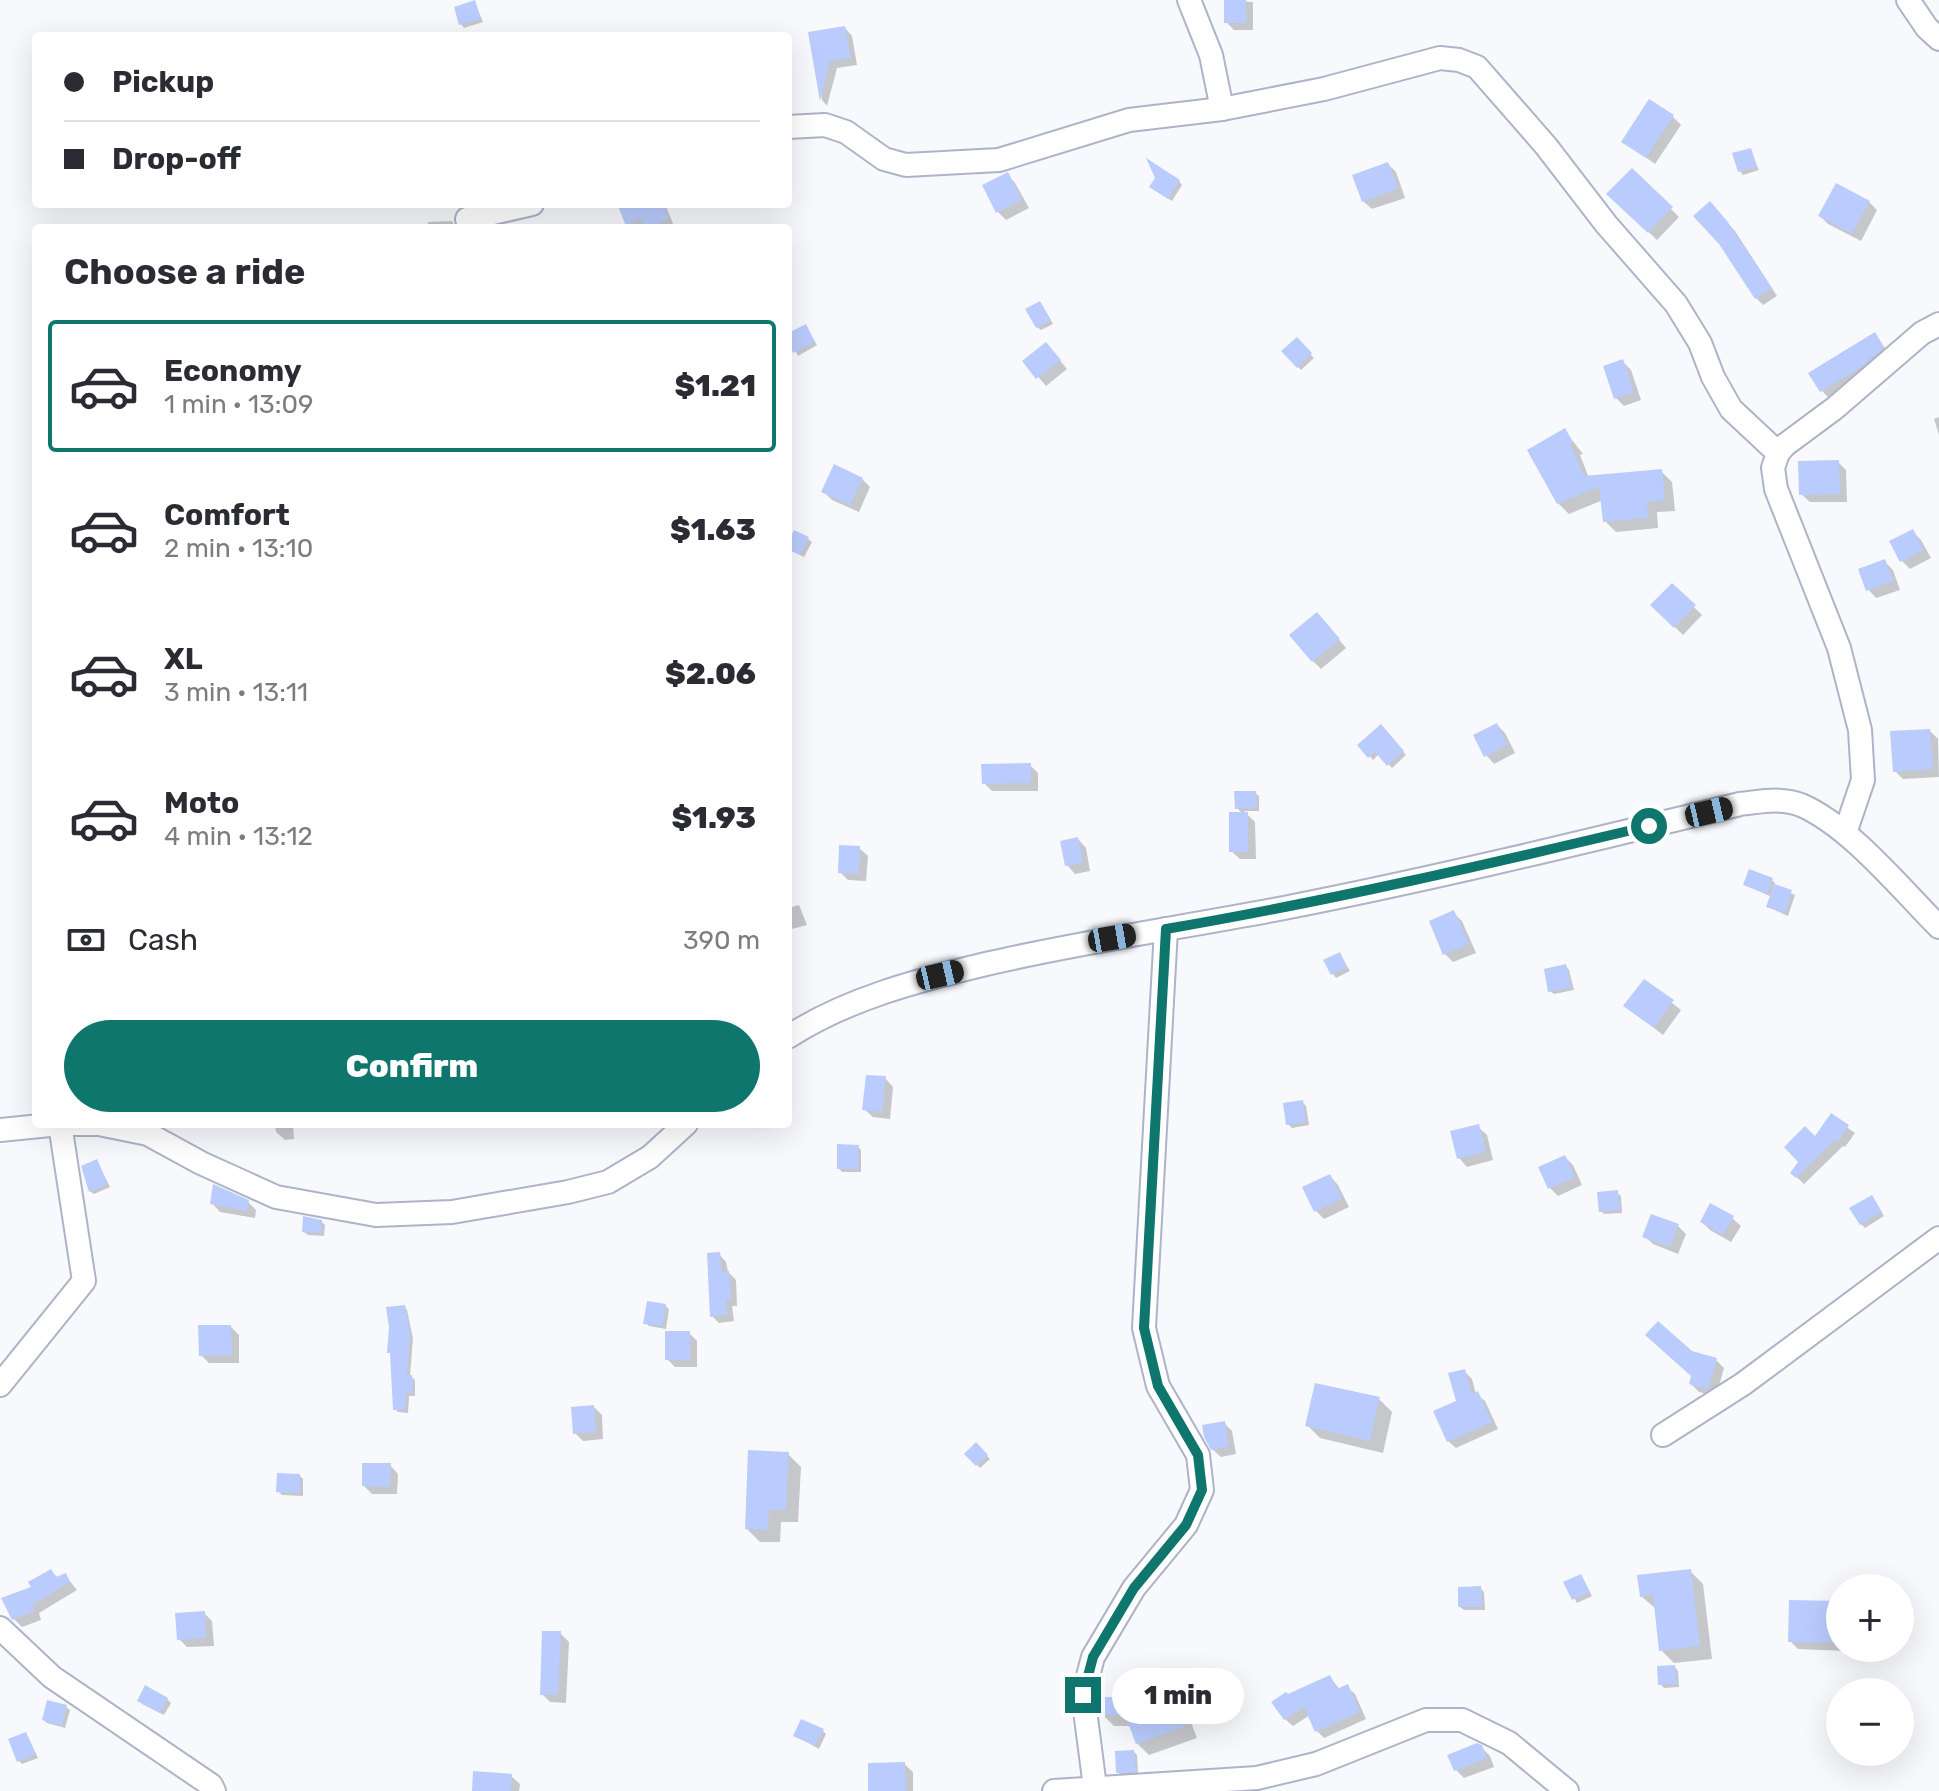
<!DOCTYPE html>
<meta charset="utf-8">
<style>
body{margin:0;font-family:Rubik,sans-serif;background:#f7f7f7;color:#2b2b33;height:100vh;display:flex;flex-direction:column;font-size:30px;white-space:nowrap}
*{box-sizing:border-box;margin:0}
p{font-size:26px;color:#7c7c81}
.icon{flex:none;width:44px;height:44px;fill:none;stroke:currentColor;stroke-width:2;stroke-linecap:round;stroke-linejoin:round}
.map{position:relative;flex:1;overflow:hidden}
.drawer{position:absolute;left:32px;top:224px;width:760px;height:904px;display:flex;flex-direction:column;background:#fff;border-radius:8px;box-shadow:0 8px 32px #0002}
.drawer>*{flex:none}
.hud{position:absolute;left:32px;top:32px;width:760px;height:176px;border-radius:8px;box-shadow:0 8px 32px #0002;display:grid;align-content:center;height:176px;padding:0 32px;background:#fff}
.fabs{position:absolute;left:1826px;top:1574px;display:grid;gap:16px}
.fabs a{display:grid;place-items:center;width:88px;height:88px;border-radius:50%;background:#fff;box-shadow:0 8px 32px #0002;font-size:40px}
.end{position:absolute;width:36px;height:36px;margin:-18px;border:10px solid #0f766e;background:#fff;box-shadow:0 0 0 4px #fff}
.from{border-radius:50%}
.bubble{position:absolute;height:56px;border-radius:28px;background:#fff;box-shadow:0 8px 32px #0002;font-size:26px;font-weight:800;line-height:56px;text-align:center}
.car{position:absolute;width:24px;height:48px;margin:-24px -12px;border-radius:10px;box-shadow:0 0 6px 2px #0007;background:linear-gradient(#222 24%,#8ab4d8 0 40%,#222 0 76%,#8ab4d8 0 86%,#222 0)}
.hud b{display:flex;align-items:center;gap:28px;height:76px;font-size:30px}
.hud b+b{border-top:2px solid #e1e1e2}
.hud i{width:20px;height:20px;background:#2b2b33}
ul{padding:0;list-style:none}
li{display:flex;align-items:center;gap:24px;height:132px;margin:0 16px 12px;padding:0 16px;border:4px solid transparent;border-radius:8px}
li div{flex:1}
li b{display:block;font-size:30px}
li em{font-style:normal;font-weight:800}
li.on{border-color:#0f766e}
li>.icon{width:72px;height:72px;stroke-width:1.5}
h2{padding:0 32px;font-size:36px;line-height:96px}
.pay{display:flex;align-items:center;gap:20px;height:88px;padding:0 32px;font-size:30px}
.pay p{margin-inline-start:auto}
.button{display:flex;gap:16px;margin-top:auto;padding:16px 32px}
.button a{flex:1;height:92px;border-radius:48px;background:#0f766e;color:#fff;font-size:32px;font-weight:800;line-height:92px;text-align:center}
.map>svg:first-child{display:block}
.shadow{fill:#0003}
.building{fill:#baccfd}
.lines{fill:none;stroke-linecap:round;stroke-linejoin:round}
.minor-casing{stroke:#adb4c8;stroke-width:26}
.minor{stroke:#fff;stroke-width:22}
.route{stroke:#0f766e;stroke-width:10}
</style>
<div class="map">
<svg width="1939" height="1791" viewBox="0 0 1939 1791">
<rect width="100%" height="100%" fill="#f7f9fd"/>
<g class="shadow">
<polygon points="1226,0 1253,2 1253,30 1234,30 1226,22"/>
<polygon points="475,3 483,22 464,28 461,24"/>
<polygon points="845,28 852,36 857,65 837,68 827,106 822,100 811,34"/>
<polygon points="1673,117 1681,125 1655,164 1623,141"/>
<polygon points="1750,150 1759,170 1743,175 1740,171"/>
<polygon points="1388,164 1396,172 1405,198 1372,209 1363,201"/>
<polygon points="1632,171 1679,217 1657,240 1609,194"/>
<polygon points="1007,174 1015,183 1029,208 1006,220 998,212"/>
<polygon points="1179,181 1182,185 1172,201 1155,190"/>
<polygon points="1869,202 1877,210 1861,241 1828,224 1820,216"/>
<polygon points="619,204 665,204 674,226 631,228"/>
<polygon points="1710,204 1735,231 1777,296 1763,305 1756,298"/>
<polygon points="452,221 456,228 428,228 428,222"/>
<polygon points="1043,307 1053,324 1041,330 1037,327"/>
<polygon points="805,326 817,345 798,356 788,335"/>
<polygon points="1875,335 1891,356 1830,399 1822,391"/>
<polygon points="1296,340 1314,358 1301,370 1284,351"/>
<polygon points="1054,353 1067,369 1046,386 1025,361"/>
<polygon points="1623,362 1631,370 1641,400 1624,406 1616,398"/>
<polygon points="1939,417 1939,435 1934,419"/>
<polygon points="1564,430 1583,454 1580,455 1589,478 1661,471 1672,482 1675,511 1657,512 1658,528 1616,532 1605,521 1603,500 1569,514 1558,503"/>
<polygon points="1838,462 1846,470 1847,502 1810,502 1801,494"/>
<polygon points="862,479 870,487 859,512 832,500 824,492"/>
<polygon points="1912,531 1921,540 1931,558 1910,569 1902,561"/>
<polygon points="808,539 812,542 804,557 788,549 788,546"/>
<polygon points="1885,562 1893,570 1900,590 1876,598 1868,589"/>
<polygon points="1672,586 1702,615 1683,635 1653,605"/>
<polygon points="1325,623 1346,648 1321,669 1313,661"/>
<polygon points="1497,725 1505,733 1515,753 1494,764 1486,755"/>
<polygon points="1381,727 1406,755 1392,768 1379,754 1373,760 1360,745"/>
<polygon points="1930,731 1938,739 1939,777 1903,779 1895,771"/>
<polygon points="1030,765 1038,773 1038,791 992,791 984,783"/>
<polygon points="1255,793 1259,796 1259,811 1244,811 1255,822 1256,859 1240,859 1231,851 1243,814 1237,808"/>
<polygon points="1078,839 1086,848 1090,871 1075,874 1067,865"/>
<polygon points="859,848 868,856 866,881 848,880 840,872"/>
<polygon points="1772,880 1775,883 1774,886 1795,895 1788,916 1768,907 1772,897 1745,885"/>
<polygon points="799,905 807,925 788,930 788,908"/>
<polygon points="1453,913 1462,921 1476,953 1453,962 1445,954 1431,922"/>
<polygon points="1340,955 1350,971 1336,978 1333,974"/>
<polygon points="1566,966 1569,970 1574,990 1554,994 1550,991"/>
<polygon points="1644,981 1681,1010 1663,1035 1626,1006"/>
<polygon points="885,1078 893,1087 890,1119 873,1117 864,1109"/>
<polygon points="1302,1102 1306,1106 1309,1125 1292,1128 1288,1124"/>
<polygon points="1831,1116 1855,1133 1845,1147 1843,1146 1804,1184 1792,1173"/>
<polygon points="275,1124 293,1124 294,1139 285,1140 276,1132"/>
<polygon points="1478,1127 1487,1135 1493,1160 1467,1167 1459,1158"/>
<polygon points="858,1147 861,1150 861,1172 842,1172 839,1168"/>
<polygon points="1565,1157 1573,1165 1582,1185 1558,1196 1550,1188"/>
<polygon points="97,1162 110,1187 94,1194 90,1191"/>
<polygon points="1330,1176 1338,1185 1349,1207 1324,1219 1316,1211"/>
<polygon points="1617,1193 1621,1196 1622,1213 1604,1214 1601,1211"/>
<polygon points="1875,1201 1884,1216 1865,1228 1861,1224"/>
<polygon points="248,1202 256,1210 255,1218 220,1212 212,1203"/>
<polygon points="1732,1218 1741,1226 1731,1242 1710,1230 1702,1222"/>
<polygon points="321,1221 325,1225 324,1236 308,1235 304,1232"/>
<polygon points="1678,1226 1686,1234 1678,1254 1653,1244 1644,1236"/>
<polygon points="719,1254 726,1262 728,1272 736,1280 737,1306 732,1306 734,1321 719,1323 712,1316"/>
<polygon points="665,1306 669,1309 666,1329 649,1326 646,1323"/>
<polygon points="404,1307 407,1310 413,1338 410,1376 415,1380 415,1396 409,1396 408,1413 398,1412 395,1409"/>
<polygon points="231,1327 239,1335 239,1363 209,1363 201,1355"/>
<polygon points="689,1333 697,1341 697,1367 675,1367 667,1359"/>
<polygon points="1691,1353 1716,1360 1724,1368 1716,1397 1699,1392 1691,1384 1693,1377"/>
<polygon points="1464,1371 1472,1379 1476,1394 1485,1401 1498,1429 1456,1448 1448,1441"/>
<polygon points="1379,1399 1392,1412 1383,1453 1320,1438 1307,1425"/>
<polygon points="594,1407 602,1415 603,1439 583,1441 575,1433"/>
<polygon points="1224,1423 1232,1431 1236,1454 1221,1457 1212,1449"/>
<polygon points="976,1445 990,1459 980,1468 967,1454"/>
<polygon points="788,1454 801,1467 798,1522 781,1522 780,1542 760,1542 747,1529"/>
<polygon points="390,1465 398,1474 397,1494 372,1494 364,1486"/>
<polygon points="300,1476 303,1479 303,1496 282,1495 278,1491"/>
<polygon points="51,1571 58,1578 65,1575 77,1590 39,1613 41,1620 22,1627 14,1619 34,1588"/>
<polygon points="1690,1571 1703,1584 1712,1659 1674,1663 1661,1650 1656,1609 1641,1596"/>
<polygon points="1581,1576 1592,1596 1577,1603 1566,1583"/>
<polygon points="1480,1588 1484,1592 1485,1610 1464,1610 1460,1607"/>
<polygon points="1838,1603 1840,1648 1846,1648 1846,1651 1798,1649 1790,1641"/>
<polygon points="204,1613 212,1621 214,1646 187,1647 179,1639"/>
<polygon points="560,1633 569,1642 566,1703 550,1702 542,1694"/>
<polygon points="1675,1667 1678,1671 1679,1687 1664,1688 1660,1684"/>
<polygon points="1330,1677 1340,1690 1347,1687 1355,1694 1366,1719 1324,1738 1317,1731 1310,1715 1293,1726 1285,1719 1288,1696"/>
<polygon points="1152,1689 1164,1701 1174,1697 1186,1709 1197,1738 1149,1755 1137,1743 1131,1726 1114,1726 1102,1714 1124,1699"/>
<polygon points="167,1699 171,1703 164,1715 142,1704"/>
<polygon points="66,1707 70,1710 65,1728 47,1723 44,1720"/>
<polygon points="823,1731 826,1734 819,1749 795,1735"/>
<polygon points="26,1734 38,1758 22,1764 19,1761"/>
<polygon points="1481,1747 1490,1756 1494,1767 1464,1778 1456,1770"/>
<polygon points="1134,1752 1137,1755 1138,1775 1122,1776 1118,1772"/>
<polygon points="904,1764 913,1772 913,1791 870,1791"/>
<polygon points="511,1776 520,1784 519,1791 474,1791"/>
</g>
<g class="building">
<polygon points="475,0 481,19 459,25 454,7"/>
<rect x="1224" y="0" width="22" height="23"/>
<polygon points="845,26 851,58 830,61 820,101 808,32"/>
<polygon points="1649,99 1674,115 1646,158 1621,142"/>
<polygon points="1751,148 1757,167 1738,172 1732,153"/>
<polygon points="1146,158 1180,180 1168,199 1149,187 1155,178"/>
<polygon points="1388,162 1398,189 1362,202 1352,175"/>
<polygon points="1632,168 1673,207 1648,233 1606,194"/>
<polygon points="1008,172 1022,200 996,213 982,185"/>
<polygon points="1836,183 1870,201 1852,234 1818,216"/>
<polygon points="1710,201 1727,221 1772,288 1755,299 1719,244 1693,216"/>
<polygon points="617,204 675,204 665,209 669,219 647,228 645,228 641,219 626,226"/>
<polygon points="1040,301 1051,320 1036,328 1025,309"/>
<polygon points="806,324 815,342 793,353 788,343 788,333"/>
<polygon points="1875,332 1884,347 1860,368 1820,392 1808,373"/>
<polygon points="1297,337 1312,353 1297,368 1281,351"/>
<polygon points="1046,342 1061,360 1036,379 1022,361"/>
<polygon points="1623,359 1634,392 1614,399 1603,366"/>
<polygon points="1565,428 1573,442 1570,444 1584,476 1662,469 1665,500 1647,502 1648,518 1603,522 1599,487 1557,504 1527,450"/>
<polygon points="1839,460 1840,494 1799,495 1798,461"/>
<polygon points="834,464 863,478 850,505 821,492"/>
<polygon points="1913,529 1924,550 1900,562 1889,541"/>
<polygon points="794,530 809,537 800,555 788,550 788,542"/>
<polygon points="1885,559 1893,581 1866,591 1858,569"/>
<polygon points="1672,583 1696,605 1674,628 1650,605"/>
<polygon points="1317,612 1340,639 1312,662 1289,635"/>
<polygon points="1497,723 1508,745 1484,757 1473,735"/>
<polygon points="1381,724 1404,751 1387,766 1375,752 1368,758 1357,745"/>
<polygon points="1930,729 1933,769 1893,772 1890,731"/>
<polygon points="1031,763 1031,783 982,784 981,764"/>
<polygon points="1234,791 1256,791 1257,808 1235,809"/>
<rect x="1229" y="812" width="19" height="40"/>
<polygon points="1078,837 1083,863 1065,866 1060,841"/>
<polygon points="839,845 860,846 859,874 838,873"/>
<polygon points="1749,869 1773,878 1767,894 1743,885"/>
<polygon points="1774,884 1792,890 1785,913 1766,907"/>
<polygon points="1454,910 1469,944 1443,955 1429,921"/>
<polygon points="1340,952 1347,967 1331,975 1323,960"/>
<polygon points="1566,964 1571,987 1548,992 1544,969"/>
<polygon points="1644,979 1674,1000 1654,1028 1623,1006"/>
<polygon points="866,1075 886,1076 882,1112 862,1110"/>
<polygon points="1303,1100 1306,1122 1286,1125 1283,1103"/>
<polygon points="1831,1113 1849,1125 1838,1142 1835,1140 1796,1178 1790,1173 1798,1162 1784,1147 1805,1126 1815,1136"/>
<polygon points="1479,1124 1486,1152 1457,1159 1450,1131"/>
<polygon points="837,1144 859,1145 858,1169 837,1169"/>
<polygon points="1565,1155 1575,1177 1548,1189 1538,1167"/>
<polygon points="97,1159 108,1184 89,1192 81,1166"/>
<polygon points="1330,1174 1342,1199 1314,1212 1302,1187"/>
<polygon points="213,1184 249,1200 247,1211 210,1204"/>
<polygon points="1618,1190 1620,1210 1599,1212 1597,1192"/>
<polygon points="1872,1195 1882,1212 1860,1225 1849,1208"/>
<polygon points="1710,1203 1734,1216 1723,1235 1700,1222"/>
<polygon points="1651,1214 1679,1224 1670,1247 1642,1237"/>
<polygon points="303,1216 322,1220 321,1233 302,1232"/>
<polygon points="720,1252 722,1272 729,1271 731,1299 726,1300 728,1314 710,1317 707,1253"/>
<polygon points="647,1301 666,1304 663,1326 643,1324"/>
<polygon points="405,1305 410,1334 407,1375 412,1375 413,1393 406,1393 405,1410 393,1410 390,1353 387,1353 389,1327 386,1307"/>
<polygon points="1658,1321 1692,1351 1717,1358 1708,1390 1689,1384 1691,1376 1645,1335"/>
<polygon points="198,1325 231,1325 232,1355 199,1356"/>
<rect x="665" y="1331" width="25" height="29"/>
<polygon points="1465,1369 1472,1394 1478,1391 1492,1422 1447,1442 1433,1411 1456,1401 1448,1373"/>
<polygon points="1315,1383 1380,1397 1370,1441 1305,1426"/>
<polygon points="594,1405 596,1432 573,1434 571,1407"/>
<polygon points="1225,1421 1229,1446 1211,1450 1204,1437 1202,1425"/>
<polygon points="976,1442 988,1455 976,1466 964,1454"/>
<polygon points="748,1450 789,1452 786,1510 769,1510 768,1530 745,1529"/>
<polygon points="362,1463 391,1463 390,1487 362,1486"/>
<polygon points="277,1473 300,1474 300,1493 276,1492"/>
<polygon points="51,1569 56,1577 66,1573 70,1582 32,1605 35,1611 12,1620 1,1598 31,1587 28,1582"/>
<polygon points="1691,1569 1700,1646 1659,1651 1653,1595 1640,1597 1637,1575"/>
<polygon points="1581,1574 1590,1592 1572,1600 1563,1582"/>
<polygon points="1481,1586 1482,1607 1458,1607 1458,1587"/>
<polygon points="1789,1600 1839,1601 1838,1643 1788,1642"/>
<polygon points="205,1611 206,1638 177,1640 175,1613"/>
<polygon points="542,1631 561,1631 558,1695 540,1695"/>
<polygon points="1675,1665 1677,1684 1658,1685 1657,1666"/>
<polygon points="1330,1675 1337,1689 1348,1684 1360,1712 1315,1732 1304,1707 1284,1720 1271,1702 1286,1692 1288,1694"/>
<polygon points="145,1685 168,1698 160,1713 137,1701"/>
<polygon points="1152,1686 1157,1701 1174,1694 1186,1726 1136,1744 1125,1715 1100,1715 1097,1697 1124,1697"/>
<polygon points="47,1700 67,1705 62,1726 42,1720"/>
<polygon points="801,1719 824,1729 815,1746 793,1736"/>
<polygon points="26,1732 36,1754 17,1762 8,1739"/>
<polygon points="1477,1743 1482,1745 1487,1758 1454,1771 1447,1755"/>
<polygon points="1134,1750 1136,1772 1116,1773 1115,1751"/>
<polygon points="905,1762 906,1791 868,1791 868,1763"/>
<polygon points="473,1771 512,1774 511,1791 472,1791"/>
</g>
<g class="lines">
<g class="minor-casing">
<g id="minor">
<polyline points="1189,0 1211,55 1222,109"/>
<polyline points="1908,0 1927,28 1939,39"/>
<polyline points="788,127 825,125 846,132 884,159 906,165 999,160 1129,120 1222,109 1324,89 1440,58 1459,60 1477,67 1546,146 1606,224 1676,304 1700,343 1713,377 1731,409 1778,453"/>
<polyline points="467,219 532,204"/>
<polyline points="1845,833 1863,780 1860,730 1839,648 1776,489 1773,468 1778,453 1785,445 1835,408 1922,333 1939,324"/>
<path d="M788 1037C846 999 919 980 986 964 1085 941 1185 927 1284 908 1437 878 1588 841 1740 804 1760 802 1781 797 1801 805 1850 826 1901 889 1939 927"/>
<polyline points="0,1130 60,1124 99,1124 148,1134 201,1163 276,1197 376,1215 452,1212 568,1192 608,1182 650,1157 686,1124"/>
<polyline points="0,1385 84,1281 60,1124"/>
<polyline points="1663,1435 1743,1384 1939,1238"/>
<polyline points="0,1628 52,1677 211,1785 214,1791"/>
<polyline points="1095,1787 1083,1695 1093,1657 1134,1588 1186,1525 1202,1490 1198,1455 1158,1386 1144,1328 1166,929"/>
<polyline points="1054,1791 1257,1778 1316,1764 1426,1720 1462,1720 1509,1743 1567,1791"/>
</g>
</g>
<use href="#minor" class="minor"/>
</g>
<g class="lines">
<path class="route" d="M1083 1695 1093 1657 1134 1588 1186 1525 1202 1490 1198 1455 1158 1386 1144 1328 1166 929C1329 901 1489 864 1649 826"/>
</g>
</svg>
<div class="fabs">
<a>+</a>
<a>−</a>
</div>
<i class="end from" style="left:1649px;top:826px"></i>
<i class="end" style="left:1083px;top:1695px"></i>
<div class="bubble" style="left:1112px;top:1668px;width:132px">1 min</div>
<i class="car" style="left:1709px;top:812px;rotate:77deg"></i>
<i class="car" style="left:1112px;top:938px;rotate:80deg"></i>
<i class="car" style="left:940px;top:975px;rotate:77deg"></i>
<div class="hud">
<b><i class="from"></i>Pickup</b>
<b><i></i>Drop-off</b>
</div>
<section class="drawer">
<h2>Choose a ride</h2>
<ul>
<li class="on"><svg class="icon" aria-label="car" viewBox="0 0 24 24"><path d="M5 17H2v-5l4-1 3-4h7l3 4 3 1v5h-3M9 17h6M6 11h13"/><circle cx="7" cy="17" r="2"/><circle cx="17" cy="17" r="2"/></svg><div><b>Economy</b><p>1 min · 13:09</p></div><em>$1.21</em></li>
<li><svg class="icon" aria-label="car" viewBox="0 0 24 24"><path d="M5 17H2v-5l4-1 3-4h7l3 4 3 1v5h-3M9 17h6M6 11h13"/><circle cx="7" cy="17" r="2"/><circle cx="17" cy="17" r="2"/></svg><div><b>Comfort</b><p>2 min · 13:10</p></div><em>$1.63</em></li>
<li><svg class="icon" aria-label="car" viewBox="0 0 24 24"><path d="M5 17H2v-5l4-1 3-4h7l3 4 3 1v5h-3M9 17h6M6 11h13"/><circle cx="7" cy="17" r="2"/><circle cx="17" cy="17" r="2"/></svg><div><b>XL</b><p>3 min · 13:11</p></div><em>$2.06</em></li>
<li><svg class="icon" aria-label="car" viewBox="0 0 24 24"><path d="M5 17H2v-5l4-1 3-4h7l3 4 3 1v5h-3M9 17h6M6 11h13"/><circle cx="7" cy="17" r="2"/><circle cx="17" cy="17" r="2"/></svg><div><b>Moto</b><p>4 min · 13:12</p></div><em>$1.93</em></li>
</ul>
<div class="pay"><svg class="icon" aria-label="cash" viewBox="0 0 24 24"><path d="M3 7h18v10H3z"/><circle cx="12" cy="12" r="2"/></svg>Cash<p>390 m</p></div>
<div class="button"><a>Confirm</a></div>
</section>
</div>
